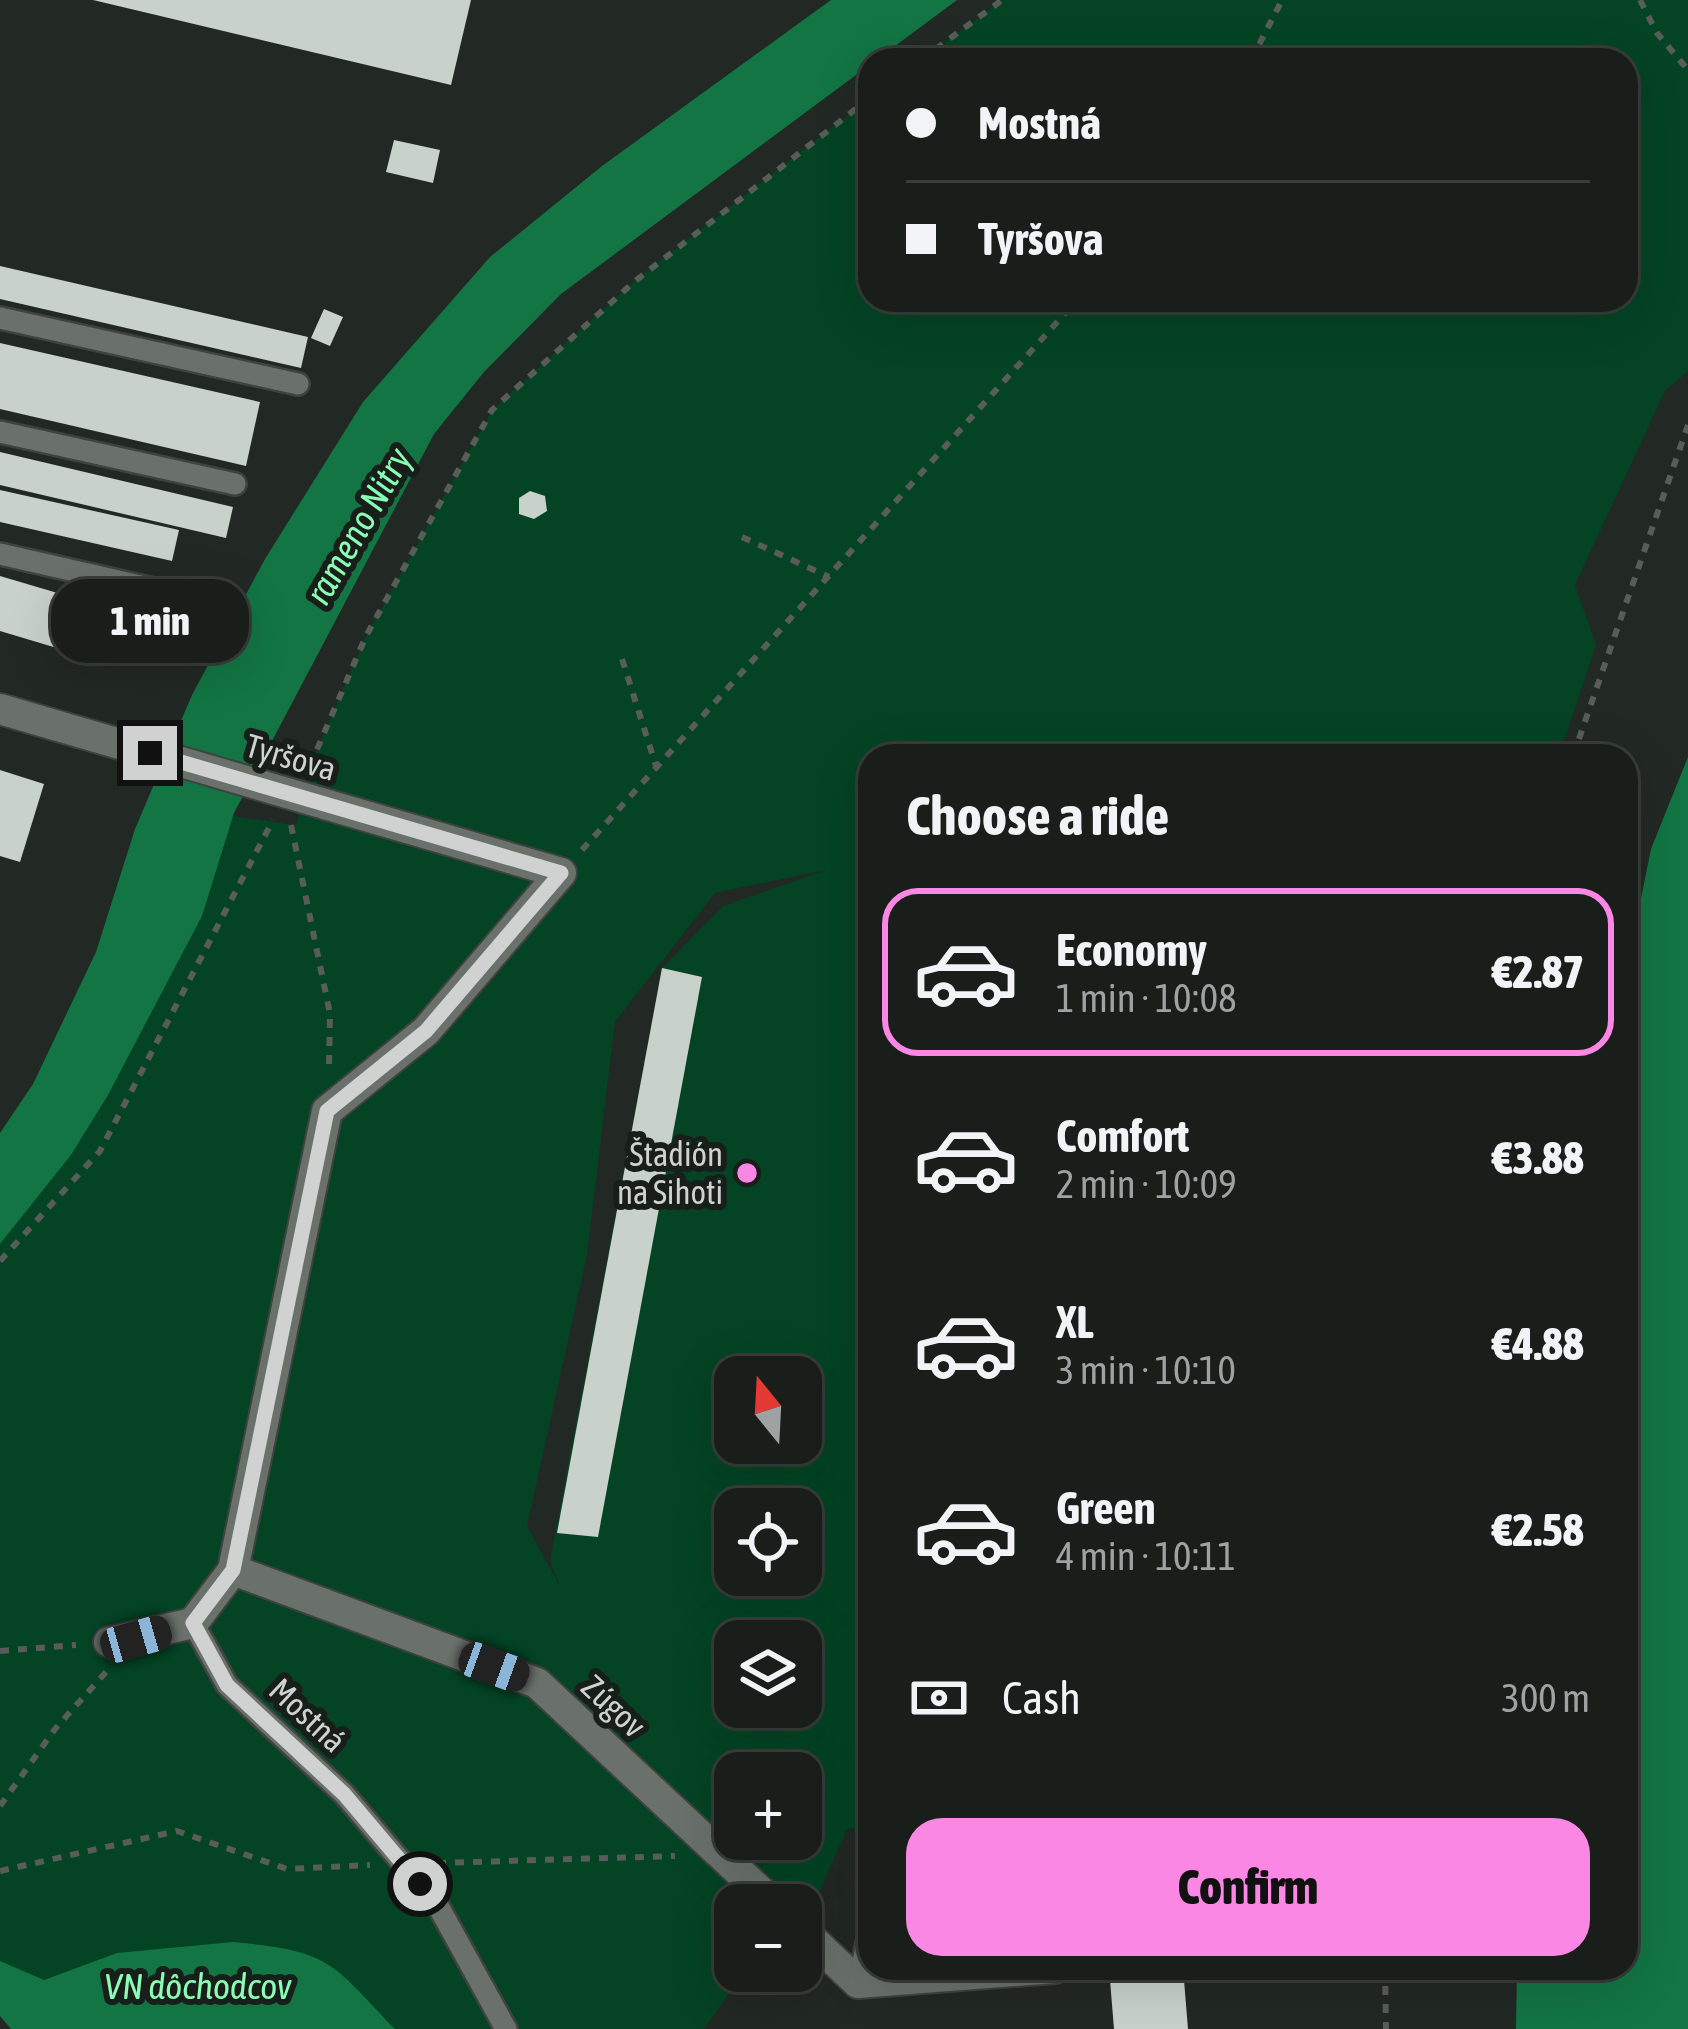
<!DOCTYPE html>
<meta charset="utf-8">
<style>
body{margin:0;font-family:"Asap Condensed",sans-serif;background:#232723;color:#f1f3f6;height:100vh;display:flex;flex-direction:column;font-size:45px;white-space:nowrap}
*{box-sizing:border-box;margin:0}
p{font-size:39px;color:#9fa2a2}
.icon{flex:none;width:66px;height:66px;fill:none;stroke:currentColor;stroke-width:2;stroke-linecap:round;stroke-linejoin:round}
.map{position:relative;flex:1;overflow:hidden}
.side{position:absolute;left:858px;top:744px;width:780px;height:1236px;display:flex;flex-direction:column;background:#1a1e1a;border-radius:36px;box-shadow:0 12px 48px #0002,0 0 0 3px #383c39}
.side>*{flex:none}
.banner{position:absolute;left:858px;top:48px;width:780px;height:264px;border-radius:36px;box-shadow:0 12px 48px #0002,0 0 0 3px #383c39;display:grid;align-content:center;height:264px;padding:0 48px;background:#1a1e1a}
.needle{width:78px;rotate:342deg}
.controls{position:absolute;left:714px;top:1356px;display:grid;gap:24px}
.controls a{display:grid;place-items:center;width:108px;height:108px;border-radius:24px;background:#1a1e1a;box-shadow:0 12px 48px #0002,0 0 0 3px #383c39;font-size:60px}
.end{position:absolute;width:54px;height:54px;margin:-27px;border:15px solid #cfd2d0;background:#111;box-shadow:0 0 0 6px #111}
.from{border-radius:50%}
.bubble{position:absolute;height:84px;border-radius:36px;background:#1a1e1a;box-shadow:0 12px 48px #0002,0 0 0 3px #383c39;font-size:39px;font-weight:800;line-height:84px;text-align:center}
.car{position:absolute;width:36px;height:72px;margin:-36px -18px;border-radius:15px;box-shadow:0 0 9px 3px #0007;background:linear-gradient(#222 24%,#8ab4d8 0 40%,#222 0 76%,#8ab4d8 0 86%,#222 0)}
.banner b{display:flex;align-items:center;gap:42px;height:114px;font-size:45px}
.banner b+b{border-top:3px solid #383c39}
.banner i{width:30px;height:30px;background:#f1f3f6}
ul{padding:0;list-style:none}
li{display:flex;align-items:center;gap:36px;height:168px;margin:0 24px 18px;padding:0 24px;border:6px solid transparent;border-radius:36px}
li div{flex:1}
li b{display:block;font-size:45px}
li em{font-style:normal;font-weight:800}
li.active{border-color:#fb87e5}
li>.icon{width:108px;height:108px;stroke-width:1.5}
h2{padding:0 48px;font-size:54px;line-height:144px}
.pay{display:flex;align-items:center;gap:30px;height:132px;padding:0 48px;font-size:45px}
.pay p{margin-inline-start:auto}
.action{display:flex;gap:24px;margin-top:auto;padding:24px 48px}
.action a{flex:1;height:138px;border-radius:36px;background:#fb87e5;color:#111;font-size:48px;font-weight:800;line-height:138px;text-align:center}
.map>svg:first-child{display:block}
.green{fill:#044324;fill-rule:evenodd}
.water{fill:#127543}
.building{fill:#c9d1cb}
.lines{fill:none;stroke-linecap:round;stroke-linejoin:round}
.lane-casing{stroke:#3e4240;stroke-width:26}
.street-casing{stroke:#3e4240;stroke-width:34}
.path{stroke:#585d59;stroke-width:6;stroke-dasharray:9 9;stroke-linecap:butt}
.lane{stroke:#6a716b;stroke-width:21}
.street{stroke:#6a716b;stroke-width:30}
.route{stroke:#cfd2d0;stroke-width:15}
.poi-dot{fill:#fb87e5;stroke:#181e1a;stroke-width:4.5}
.labels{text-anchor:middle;stroke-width:12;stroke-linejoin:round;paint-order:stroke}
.street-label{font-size:33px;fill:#cfd2d0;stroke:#181e1a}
.poi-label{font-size:33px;fill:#cfd2d0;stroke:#181e1a;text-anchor:end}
.water-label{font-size:36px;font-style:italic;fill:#8afeb5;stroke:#181e1a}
</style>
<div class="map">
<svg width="1688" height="2029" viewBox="0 0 1688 2029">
<rect width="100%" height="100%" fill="#222823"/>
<path class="green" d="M1002 0H1688V371L1665 391 1575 585 1596 645 1559 756H870V1829H847L815 1902 735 1905V1971H745L704 2029H79L0 1969V1184L182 809 296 825 315 754 366 636 492 410 634 281 870 98V300H1626V60H921ZM826 870 723 906 662 968 550 1561 560 1586 527 1526 587 1255 615 1022 715 893ZM735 1377H801V1443H735ZM735 1509H801V1575H735ZM735 1641H801V1707H735ZM735 1773H801V1839H735Z"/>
<g class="water">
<polygon points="831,0 957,0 561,294 484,372 434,434 234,813 202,916 108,1095 71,1155 0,1244 0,1133 33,1084 96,952 135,829 192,695 265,559 363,402 490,257 602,166"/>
<polygon points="1688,757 1688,2029 1516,2029 1517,1968 1626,1968 1626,972 1651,849"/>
<path d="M233 1942C331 1951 330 1961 395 2029H11L0 2016V1961L44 1980 117 1953Z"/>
</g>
<g class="building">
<polygon points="93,0 471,0 451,85"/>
<polygon points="394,140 440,150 433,183 386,172"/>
<polygon points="0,266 308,337 301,368 0,299"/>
<polygon points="324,309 343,317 330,346 311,338"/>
<polygon points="0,343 260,402 246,466 0,409"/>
<polygon points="0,452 233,507 226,538 0,485"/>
<polygon points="0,490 179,530 172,561 0,522"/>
<polygon points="530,491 545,496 547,511 534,519 519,514 519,498"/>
<polygon points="0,576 132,615 117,666 0,631"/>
<polygon points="0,770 44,784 20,862 0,856"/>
<polygon points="662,968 702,977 598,1537 557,1533"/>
<polygon points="1109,1968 1183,1968 1188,2029 1114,2029"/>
</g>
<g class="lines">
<g class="lane-casing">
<g id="lane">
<polyline points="0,318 298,384"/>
<polyline points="0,432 235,484"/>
<polyline points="0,554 184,596"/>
<polyline points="193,1623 227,1685 344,1794 437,1904 506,2029"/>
<polyline points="858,1983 870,1931"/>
</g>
</g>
<g class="street-casing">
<g id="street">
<polyline points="0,709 561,873 426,1031 327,1111 233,1570 193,1623 109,1642"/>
<polyline points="233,1570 537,1683 775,1905"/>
<polyline points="801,1929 858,1983 1055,1968"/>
</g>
</g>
<g class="path">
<polyline points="1640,0 1657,33 1688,70"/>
<polyline points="921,60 1002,0"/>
<polyline points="1251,60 1282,0"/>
<polyline points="742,537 829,577"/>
<polyline points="622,659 657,769"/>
<polyline points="1573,756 1688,425"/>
<polyline points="315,767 315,754 366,636 492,410 634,282 870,98"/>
<polyline points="291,825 330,1014 329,1066"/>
<polyline points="582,850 1077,300"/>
<polyline points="0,1261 100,1151 273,820"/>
<polyline points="0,1651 76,1645"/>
<polyline points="0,1806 55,1729 106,1672"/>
<polyline points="437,1863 675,1856"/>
<polyline points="0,1871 177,1831 287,1869 370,1865"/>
<polyline points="1385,1968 1386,2029"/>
</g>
<use href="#lane" class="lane"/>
<use href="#street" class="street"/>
</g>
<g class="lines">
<polyline class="route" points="150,753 561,873 426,1031 327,1111 233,1570 193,1623 227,1685 344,1794 420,1884"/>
</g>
<circle class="poi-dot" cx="747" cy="1173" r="12"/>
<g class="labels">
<g class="street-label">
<text transform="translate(291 757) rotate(16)" y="12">Tyršova</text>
<text transform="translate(614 1706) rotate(43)" y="12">Zúgov</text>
<text transform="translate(308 1715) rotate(43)" y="12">Mostná</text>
</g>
<g class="poi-label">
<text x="723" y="1166">Štadión<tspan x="723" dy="38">na Sihoti</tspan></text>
</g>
<g class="water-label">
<text transform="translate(358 526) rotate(-60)" y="13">rameno Nitry</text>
<text x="198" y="1999">VN dôchodcov</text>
</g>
</g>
</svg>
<div class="controls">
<a><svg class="needle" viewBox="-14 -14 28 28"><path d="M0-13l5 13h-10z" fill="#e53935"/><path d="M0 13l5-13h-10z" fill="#9fa2a2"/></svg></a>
<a><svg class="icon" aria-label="locate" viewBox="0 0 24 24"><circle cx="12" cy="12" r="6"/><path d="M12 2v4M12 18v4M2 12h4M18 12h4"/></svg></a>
<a><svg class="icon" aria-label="layers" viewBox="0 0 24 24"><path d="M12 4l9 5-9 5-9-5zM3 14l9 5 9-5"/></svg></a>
<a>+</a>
<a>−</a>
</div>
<i class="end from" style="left:420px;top:1884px"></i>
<i class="end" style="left:150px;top:753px"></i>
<div class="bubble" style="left:51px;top:579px;width:198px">1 min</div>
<i class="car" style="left:136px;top:1639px;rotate:74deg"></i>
<i class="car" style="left:494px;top:1667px;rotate:110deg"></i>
<div class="banner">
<b><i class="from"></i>Mostná</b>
<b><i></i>Tyršova</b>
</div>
<section class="side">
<h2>Choose a ride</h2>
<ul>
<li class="active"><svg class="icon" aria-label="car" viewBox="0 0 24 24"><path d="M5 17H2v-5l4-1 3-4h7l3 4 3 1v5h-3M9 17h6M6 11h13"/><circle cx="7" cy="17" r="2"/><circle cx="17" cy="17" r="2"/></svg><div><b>Economy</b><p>1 min · 10:08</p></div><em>€2.87</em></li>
<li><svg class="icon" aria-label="car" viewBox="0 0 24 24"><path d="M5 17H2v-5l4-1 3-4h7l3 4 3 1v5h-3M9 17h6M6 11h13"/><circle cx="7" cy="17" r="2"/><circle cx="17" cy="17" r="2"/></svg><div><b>Comfort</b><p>2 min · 10:09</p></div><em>€3.88</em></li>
<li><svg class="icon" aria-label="car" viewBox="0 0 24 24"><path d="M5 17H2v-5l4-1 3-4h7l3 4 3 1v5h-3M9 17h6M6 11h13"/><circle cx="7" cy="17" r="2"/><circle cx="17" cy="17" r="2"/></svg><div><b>XL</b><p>3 min · 10:10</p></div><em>€4.88</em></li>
<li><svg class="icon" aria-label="car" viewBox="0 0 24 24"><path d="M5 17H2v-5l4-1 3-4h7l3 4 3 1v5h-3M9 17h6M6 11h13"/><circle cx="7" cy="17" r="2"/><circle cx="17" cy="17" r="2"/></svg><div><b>Green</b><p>4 min · 10:11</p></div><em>€2.58</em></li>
</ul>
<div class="pay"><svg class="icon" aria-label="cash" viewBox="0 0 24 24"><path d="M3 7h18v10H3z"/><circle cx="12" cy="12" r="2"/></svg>Cash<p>300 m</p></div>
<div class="action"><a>Confirm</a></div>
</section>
</div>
